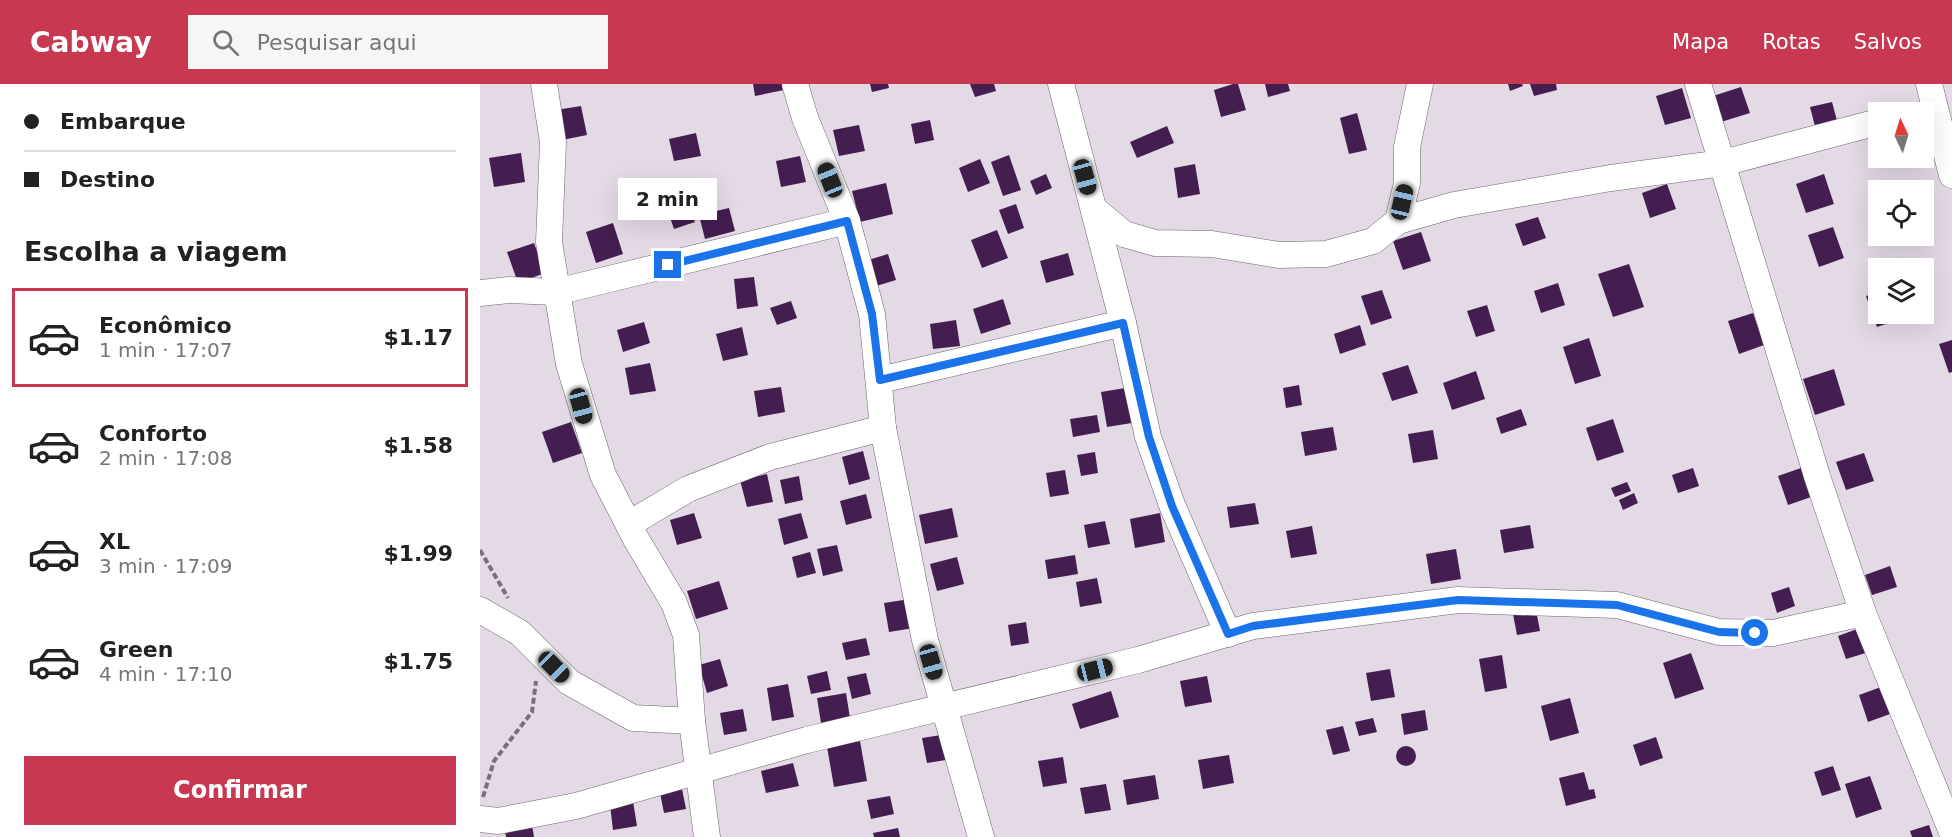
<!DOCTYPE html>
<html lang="pt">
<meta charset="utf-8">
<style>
body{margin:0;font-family:"DejaVu Sans",sans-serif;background:#f6f6f6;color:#222;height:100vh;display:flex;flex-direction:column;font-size:22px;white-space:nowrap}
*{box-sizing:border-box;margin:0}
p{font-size:20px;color:#767676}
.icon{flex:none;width:33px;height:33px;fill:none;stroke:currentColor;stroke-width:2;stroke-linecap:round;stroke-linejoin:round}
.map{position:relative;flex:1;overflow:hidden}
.drawer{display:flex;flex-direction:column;background:#fff;width:480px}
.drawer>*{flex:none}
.banner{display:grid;align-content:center;height:132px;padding:0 24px;background:#fff}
.needle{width:39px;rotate:356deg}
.tools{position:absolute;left:1388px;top:18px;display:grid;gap:12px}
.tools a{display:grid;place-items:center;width:66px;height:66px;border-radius:0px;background:#fff;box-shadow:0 6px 24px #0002;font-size:30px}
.end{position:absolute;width:27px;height:27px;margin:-14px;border:8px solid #1a73e8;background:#fff;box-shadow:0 0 0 3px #fff}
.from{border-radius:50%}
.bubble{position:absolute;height:42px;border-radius:0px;background:#fff;box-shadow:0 6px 24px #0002;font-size:20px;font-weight:800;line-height:42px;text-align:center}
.car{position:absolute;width:18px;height:36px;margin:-18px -9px;border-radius:8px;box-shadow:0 0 4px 2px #0007;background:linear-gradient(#222 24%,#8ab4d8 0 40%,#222 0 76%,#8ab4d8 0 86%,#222 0)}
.banner b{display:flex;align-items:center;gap:21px;height:57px;font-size:22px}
.banner b+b{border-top:2px solid #e0e0e0}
.banner i{width:15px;height:15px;background:#222}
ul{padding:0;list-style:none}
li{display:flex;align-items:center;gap:18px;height:99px;margin:0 12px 9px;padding:0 12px;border:3px solid transparent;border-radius:0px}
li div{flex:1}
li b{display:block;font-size:22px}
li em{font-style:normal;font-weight:800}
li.selected{border-color:#c93851}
li>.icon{width:54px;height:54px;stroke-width:1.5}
h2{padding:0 24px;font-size:27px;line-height:72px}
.cta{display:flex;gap:12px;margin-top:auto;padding:12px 24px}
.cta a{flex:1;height:69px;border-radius:0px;background:#c93851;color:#fff;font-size:24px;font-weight:800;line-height:69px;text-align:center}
header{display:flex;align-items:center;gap:36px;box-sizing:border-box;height:84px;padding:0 30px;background:#c93851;color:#fff}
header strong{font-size:28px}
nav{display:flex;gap:33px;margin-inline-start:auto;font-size:21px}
.search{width:420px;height:54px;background:#f6f6f6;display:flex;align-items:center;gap:15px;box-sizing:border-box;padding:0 21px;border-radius:0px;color:#767676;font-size:22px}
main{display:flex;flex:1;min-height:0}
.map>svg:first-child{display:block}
.building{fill:#441d51}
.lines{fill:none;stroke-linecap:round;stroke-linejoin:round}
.minor-casing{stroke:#6c646d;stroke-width:27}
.path{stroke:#777078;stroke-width:4;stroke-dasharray:6 3;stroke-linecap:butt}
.minor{stroke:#fff;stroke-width:26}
.route{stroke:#1a73e8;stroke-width:8}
</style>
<header>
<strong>Cabway</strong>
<div class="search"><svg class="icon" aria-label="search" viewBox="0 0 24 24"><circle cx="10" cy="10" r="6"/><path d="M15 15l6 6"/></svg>Pesquisar aqui</div>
<nav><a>Mapa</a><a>Rotas</a><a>Salvos</a></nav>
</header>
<main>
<section class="drawer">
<div class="banner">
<b><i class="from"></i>Embarque</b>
<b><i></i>Destino</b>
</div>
<h2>Escolha a viagem</h2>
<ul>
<li class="selected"><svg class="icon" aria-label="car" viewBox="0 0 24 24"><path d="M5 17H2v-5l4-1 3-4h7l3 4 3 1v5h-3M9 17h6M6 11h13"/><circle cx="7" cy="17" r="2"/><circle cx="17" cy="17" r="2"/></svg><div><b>Econômico</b><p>1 min · 17:07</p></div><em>$1.17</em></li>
<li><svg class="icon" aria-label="car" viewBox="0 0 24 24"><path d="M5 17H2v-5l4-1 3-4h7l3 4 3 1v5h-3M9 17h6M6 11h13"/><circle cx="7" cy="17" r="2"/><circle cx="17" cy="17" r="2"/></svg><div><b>Conforto</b><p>2 min · 17:08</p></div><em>$1.58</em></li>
<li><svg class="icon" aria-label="car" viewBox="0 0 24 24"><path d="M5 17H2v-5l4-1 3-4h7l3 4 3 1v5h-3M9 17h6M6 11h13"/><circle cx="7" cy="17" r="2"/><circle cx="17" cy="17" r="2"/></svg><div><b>XL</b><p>3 min · 17:09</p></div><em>$1.99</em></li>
<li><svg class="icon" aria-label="car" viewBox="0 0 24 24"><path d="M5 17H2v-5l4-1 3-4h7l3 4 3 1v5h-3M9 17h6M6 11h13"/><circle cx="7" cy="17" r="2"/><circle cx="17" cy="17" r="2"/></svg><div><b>Green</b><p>4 min · 17:10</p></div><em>$1.75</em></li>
</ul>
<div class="cta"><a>Confirmar</a></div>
</section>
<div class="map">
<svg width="1472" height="753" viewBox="0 0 1472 753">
<rect width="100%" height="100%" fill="#e4dae6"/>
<g class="building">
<polygon points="273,0 303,0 304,6 275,12"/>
<polygon points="390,0 408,0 409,4 392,8"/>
<polygon points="490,0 514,0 516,7 495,13"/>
<polygon points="753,0 758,0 766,26 741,33 734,6"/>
<polygon points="785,0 808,0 810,7 788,13"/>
<polygon points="1028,0 1042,0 1043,2 1030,7"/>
<polygon points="1050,0 1076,0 1077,6 1054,12"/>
<polygon points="1261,3 1270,29 1241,38 1233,12"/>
<polygon points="1202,4 1211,34 1185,41 1176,12"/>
<polygon points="1352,18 1359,44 1337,50 1330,23"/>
<polygon points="101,22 107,51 82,56 76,26"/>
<polygon points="877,29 887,66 869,70 860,34"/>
<polygon points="450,36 454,56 435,60 431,40"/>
<polygon points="379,41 385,67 359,72 353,46"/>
<polygon points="687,42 694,59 657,74 650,58"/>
<polygon points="216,49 221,72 194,77 189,55"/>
<polygon points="41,69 45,98 14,103 9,74"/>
<polygon points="529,71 541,106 523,112 511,78"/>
<polygon points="320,72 326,98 301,103 296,77"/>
<polygon points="500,75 510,99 488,108 479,84"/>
<polygon points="715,80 720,110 698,114 694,84"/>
<polygon points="566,90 572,104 556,111 550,97"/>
<polygon points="1344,90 1354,120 1326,129 1316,100"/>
<polygon points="406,99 413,130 380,138 372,107"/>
<polygon points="1187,100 1196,125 1170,134 1162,109"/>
<polygon points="206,115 215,138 194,145 186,122"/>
<polygon points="1446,118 1453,142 1443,145 1443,119"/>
<polygon points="536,120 544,144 528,150 519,126"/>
<polygon points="249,124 255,147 225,155 219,131"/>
<polygon points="1058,133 1066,154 1043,162 1035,140"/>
<polygon points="133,139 143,170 116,179 106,148"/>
<polygon points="1353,143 1364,174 1339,183 1328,151"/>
<polygon points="517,146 528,174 502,184 491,156"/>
<polygon points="941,148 951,177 923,186 913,157"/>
<polygon points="54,159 65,189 38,199 27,168"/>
<polygon points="588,169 594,191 566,199 560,177"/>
<polygon points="408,170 416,196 393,203 385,177"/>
<polygon points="1149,180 1164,223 1133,233 1118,190"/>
<polygon points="274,193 278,222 257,225 254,195"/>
<polygon points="1078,199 1085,221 1061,229 1054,207"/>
<polygon points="902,206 912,234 891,241 881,212"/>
<polygon points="1398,208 1398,230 1423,230 1424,234 1397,243 1386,212"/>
<polygon points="523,215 531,240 501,250 493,225"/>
<polygon points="311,217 317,234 297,241 290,224"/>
<polygon points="1007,221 1015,247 996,253 987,227"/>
<polygon points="1273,229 1284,261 1259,270 1248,237"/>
<polygon points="476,236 480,262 453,265 450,240"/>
<polygon points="164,238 170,259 143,268 137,246"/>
<polygon points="880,241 886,261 860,270 854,250"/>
<polygon points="262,243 268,271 243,277 236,250"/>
<polygon points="1109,254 1121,292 1095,300 1083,263"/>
<polygon points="1472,256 1472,288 1469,289 1459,260"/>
<polygon points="170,279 176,307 150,311 145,284"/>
<polygon points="928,281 938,309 912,317 902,289"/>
<polygon points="1354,285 1365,321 1335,331 1323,295"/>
<polygon points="996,287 1005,315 972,326 963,299"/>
<polygon points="819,301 822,321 806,324 803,304"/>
<polygon points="301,303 305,328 278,333 274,307"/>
<polygon points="651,303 658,338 627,343 621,308"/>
<polygon points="1041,325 1047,341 1021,350 1016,334"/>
<polygon points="617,331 620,348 593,353 590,335"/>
<polygon points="1133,335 1144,368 1117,377 1106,344"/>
<polygon points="91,338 102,369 73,379 62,348"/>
<polygon points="853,343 857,366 825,372 821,348"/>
<polygon points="953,346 958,375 933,379 928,350"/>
<polygon points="383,367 390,395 369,401 362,373"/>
<polygon points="615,368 618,389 601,392 597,371"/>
<polygon points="1384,369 1394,397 1366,406 1356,378"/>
<polygon points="1324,383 1334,412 1308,421 1298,392"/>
<polygon points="1213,384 1219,402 1198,409 1192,391"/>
<polygon points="585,386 589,410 570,413 566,389"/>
<polygon points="287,390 293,418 267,423 260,396"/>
<polygon points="319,392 323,416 305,420 300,396"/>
<polygon points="1147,398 1151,407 1135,413 1131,404"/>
<polygon points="1154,409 1158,419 1143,426 1139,416"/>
<polygon points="386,410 392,434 366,441 360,417"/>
<polygon points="775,419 779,440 750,444 747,423"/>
<polygon points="472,424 478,453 445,460 439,431"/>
<polygon points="214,429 222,454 197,461 190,436"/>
<polygon points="321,429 328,454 304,461 298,435"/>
<polygon points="680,429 685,458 655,464 650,435"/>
<polygon points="625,437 630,460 608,464 604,441"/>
<polygon points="1050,441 1054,464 1024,469 1020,446"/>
<polygon points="832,442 837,470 811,474 806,447"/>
<polygon points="357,461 363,487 343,492 337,465"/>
<polygon points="976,465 981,495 951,500 946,470"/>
<polygon points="330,468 336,489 317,494 312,473"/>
<polygon points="595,471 598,490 568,495 565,476"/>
<polygon points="477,473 484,500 457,507 450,480"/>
<polygon points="1410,482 1417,503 1392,511 1385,491"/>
<polygon points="617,494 622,519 600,523 596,498"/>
<polygon points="239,497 248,525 216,535 207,507"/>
<polygon points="1309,503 1315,522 1297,529 1291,509"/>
<polygon points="430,515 434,544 409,548 404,519"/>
<polygon points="1056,526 1060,547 1037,551 1033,530"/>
<polygon points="546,538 549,559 531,562 528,541"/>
<polygon points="1380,544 1389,568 1366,575 1358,552"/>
<polygon points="386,554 390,571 366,576 362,559"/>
<polygon points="1211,569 1224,605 1195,615 1183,579"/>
<polygon points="1022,571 1027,604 1005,608 999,575"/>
<polygon points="240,575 248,602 227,609 219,581"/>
<polygon points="910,585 915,613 891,617 886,589"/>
<polygon points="347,587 351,606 331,610 327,592"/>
<polygon points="386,589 391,610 372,615 367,593"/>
<polygon points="727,592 732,618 705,623 700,597"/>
<polygon points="308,600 314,633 292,637 287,604"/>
<polygon points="1401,603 1410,630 1388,638 1379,611"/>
<polygon points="631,607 639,633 600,645 592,620"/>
<polygon points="366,609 370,634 341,639 337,614"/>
<polygon points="1090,614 1099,649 1070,657 1061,622"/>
<polygon points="263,625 267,647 244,651 240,629"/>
<polygon points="945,626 948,646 924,651 921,630"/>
<polygon points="893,634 897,648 879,652 875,638"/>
<polygon points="863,642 870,667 853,671 846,646"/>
<polygon points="461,651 466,676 447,679 442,654"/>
<polygon points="1176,653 1183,674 1160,682 1153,661"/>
<polygon points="380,657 387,697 354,703 347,663"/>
<circle cx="926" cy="672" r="10"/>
<polygon points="749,671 754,699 723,705 718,676"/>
<polygon points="583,673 587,699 563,703 558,677"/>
<polygon points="313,679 319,702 286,709 281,687"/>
<polygon points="1353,682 1361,706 1342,712 1334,688"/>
<polygon points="1104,688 1109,706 1114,705 1116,714 1086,722 1079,694"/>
<polygon points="675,691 679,715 647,721 643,696"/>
<polygon points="1390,692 1402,725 1376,734 1365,700"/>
<polygon points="201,700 206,725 184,729 179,704"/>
<polygon points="626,700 631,726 605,730 600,704"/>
<polygon points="410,712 414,730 391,735 387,716"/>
<polygon points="153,717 157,742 133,746 130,721"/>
<polygon points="52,741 54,753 26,753 25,746"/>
<polygon points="1449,741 1453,753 1432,753 1430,747"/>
<polygon points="418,744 420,753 394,753 393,749"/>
</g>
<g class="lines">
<g class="minor-casing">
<g id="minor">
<polyline points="64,0 73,58 69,158 89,280 123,391 156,455 194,519 206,551 212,637 227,753"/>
<polyline points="315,0 325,34 367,137 392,230 403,344 445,556 501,753"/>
<polyline points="581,0 643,239 668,353 692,421 748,550"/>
<polyline points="1218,0 1337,392 1383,529 1472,748"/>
<polyline points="1449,0 1472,91"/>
<polyline points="614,125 644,150 675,159 732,160 799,171 846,170 893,157 918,137 974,121 1131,94 1243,79 1398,38"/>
<polyline points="918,137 927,99 927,63 940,0"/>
<polyline points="0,209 29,206 76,208 367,137"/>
<polyline points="400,296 643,239"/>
<polyline points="149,440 208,405 290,373 403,344"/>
<polyline points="0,526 40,549 89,598 153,634 212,637"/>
<polyline points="0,735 18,737 96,722 327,656 658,576 773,542 978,516 1137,521 1239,548 1293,549 1383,529"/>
</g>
</g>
<g class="path">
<polyline points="0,466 28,514"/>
<polyline points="3,713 14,677 52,628 56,597"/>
</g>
<use href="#minor" class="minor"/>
</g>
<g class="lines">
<polyline class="route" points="188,181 367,137 392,230 400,296 643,239 669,353 692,422 748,550 773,542 978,516 1137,521 1239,548 1275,549"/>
</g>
</svg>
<div class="tools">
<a><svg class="needle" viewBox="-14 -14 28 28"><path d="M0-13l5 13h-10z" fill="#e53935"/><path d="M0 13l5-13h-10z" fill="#767676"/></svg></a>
<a><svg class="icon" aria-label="locate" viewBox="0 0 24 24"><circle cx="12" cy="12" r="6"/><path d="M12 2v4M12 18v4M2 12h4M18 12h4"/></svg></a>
<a><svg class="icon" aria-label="layers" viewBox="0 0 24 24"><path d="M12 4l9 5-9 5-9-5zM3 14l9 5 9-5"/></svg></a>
</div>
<i class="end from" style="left:1275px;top:549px"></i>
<i class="end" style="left:188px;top:181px"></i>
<div class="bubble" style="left:138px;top:94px;width:99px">2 min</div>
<i class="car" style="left:605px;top:93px;rotate:165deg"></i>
<i class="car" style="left:350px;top:96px;rotate:338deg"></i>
<i class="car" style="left:922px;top:118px;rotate:13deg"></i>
<i class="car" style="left:101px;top:322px;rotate:165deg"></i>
<i class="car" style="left:451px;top:578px;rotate:164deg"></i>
<i class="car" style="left:74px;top:583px;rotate:135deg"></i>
<i class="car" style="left:615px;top:586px;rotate:76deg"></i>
</div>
</main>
